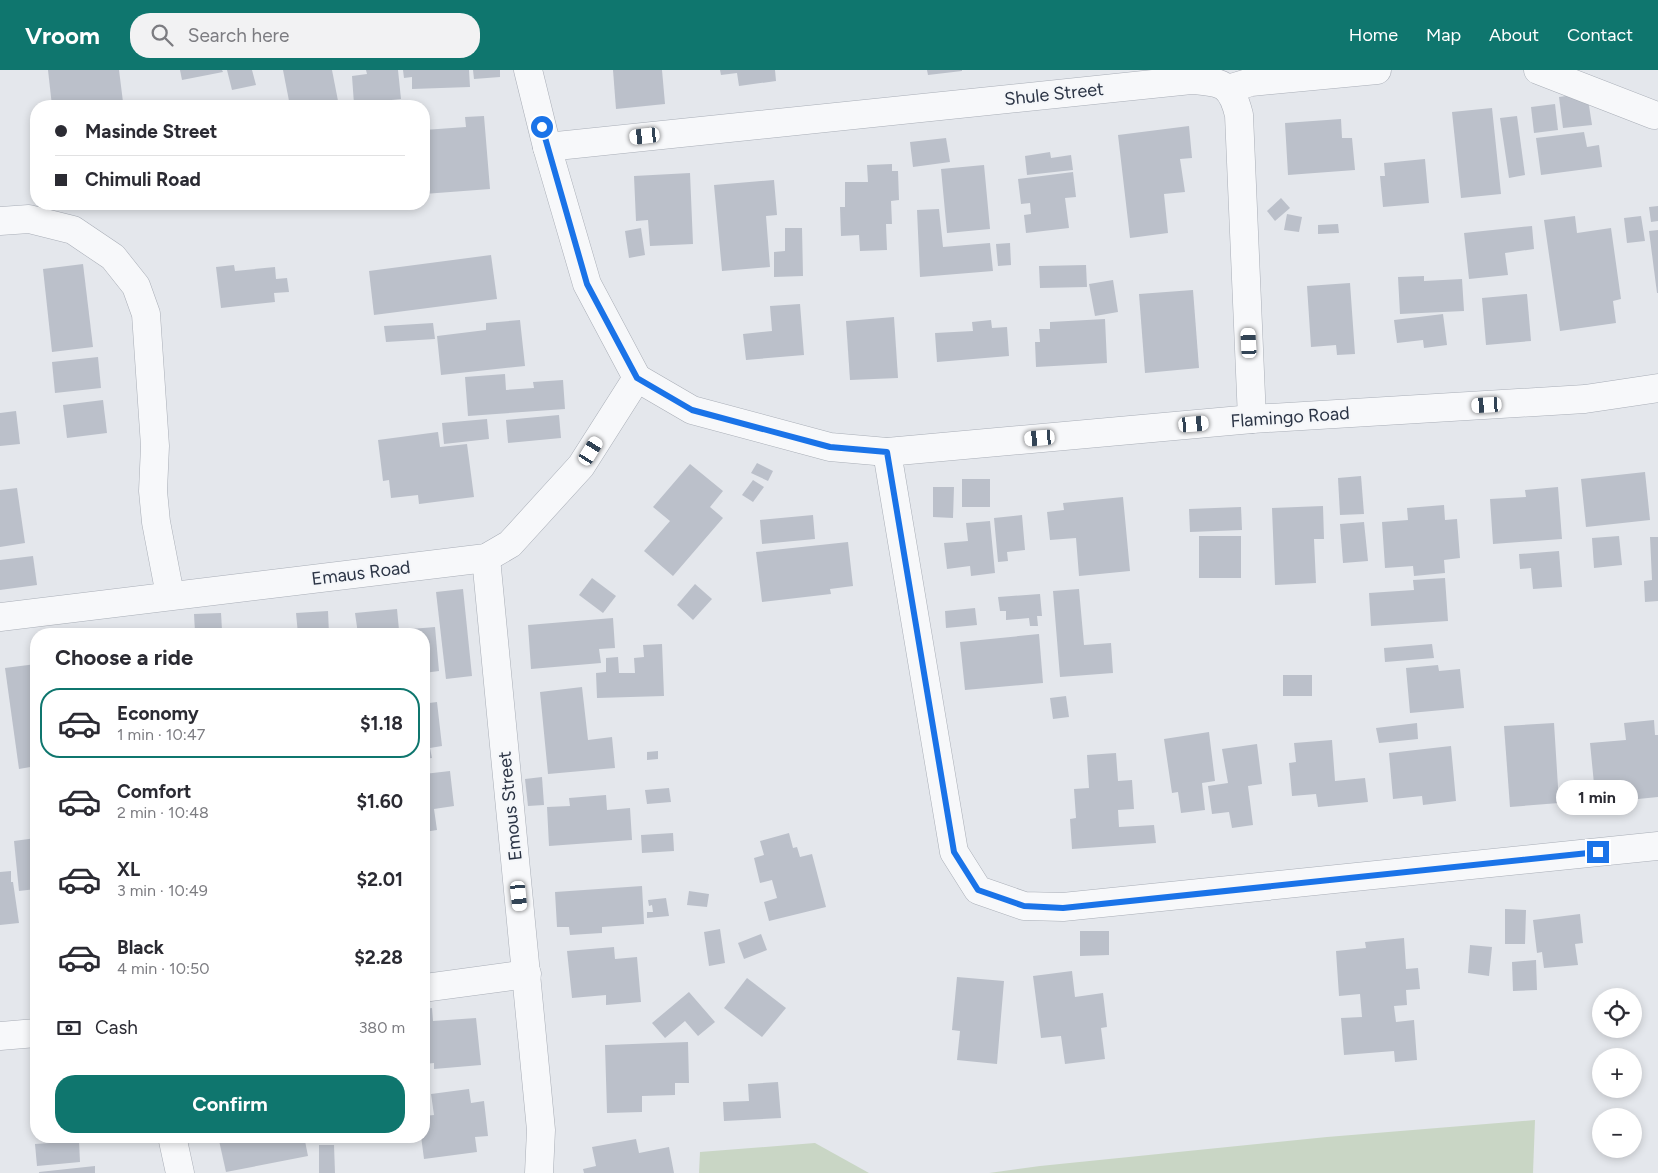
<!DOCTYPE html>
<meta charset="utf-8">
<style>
body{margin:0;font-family:Figtree,sans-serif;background:#f2f2f3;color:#2b2b33;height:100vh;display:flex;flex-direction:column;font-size:19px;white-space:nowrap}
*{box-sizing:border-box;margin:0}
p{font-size:16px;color:#7c7c81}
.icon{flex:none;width:28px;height:28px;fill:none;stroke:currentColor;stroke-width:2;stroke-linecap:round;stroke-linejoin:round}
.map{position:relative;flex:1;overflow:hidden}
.panel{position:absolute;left:30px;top:558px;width:400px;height:515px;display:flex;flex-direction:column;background:#fff;border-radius:20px;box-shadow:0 2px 8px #0003}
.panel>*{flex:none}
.guide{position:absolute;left:30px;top:30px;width:400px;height:110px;border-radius:20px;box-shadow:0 2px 8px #0003;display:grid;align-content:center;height:110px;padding:0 25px;background:#fff}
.buttons{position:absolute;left:1592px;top:918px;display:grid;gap:10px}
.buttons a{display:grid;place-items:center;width:50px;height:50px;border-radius:50%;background:#fff;box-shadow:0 2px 8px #0003;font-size:25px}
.end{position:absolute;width:22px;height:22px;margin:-11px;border:6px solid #1a73e8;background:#fff;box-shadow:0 0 0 2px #fff}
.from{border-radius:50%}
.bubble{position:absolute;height:35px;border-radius:18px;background:#fff;box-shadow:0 2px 8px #0003;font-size:16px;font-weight:700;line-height:35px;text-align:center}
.car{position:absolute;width:15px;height:30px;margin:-15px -8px;border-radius:6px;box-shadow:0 0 4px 1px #0007;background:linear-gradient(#fff 24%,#345 0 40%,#fff 0 76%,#345 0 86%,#fff 0)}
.guide b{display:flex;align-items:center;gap:18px;height:48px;font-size:19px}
.guide b+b{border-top:1px solid #e1e1e2}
.guide i{width:12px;height:12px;background:#2b2b33}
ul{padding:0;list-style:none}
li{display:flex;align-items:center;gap:15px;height:70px;margin:0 10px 8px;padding:0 15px;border:2px solid transparent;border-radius:20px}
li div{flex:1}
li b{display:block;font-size:19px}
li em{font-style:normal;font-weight:700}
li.current{border-color:#0f766e}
li>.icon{width:45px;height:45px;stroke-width:1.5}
h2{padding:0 25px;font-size:22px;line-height:60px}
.pay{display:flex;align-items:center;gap:12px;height:55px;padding:0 25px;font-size:19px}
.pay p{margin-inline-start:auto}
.action{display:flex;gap:10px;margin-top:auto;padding:10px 25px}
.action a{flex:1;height:58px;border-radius:20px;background:#0f766e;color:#fff;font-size:20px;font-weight:700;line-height:58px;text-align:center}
header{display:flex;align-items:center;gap:30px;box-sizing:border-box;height:70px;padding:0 25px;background:#0f766e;color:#fff}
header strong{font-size:24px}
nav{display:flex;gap:28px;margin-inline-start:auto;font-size:18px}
.search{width:350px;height:45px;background:#f2f2f3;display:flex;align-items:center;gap:12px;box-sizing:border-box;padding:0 18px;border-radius:20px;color:#7c7c81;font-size:19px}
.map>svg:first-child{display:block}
.green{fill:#c9d6c5}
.building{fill:#bbc0ca}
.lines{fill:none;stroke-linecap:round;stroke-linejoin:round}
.minor-casing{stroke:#a9aeb7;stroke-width:29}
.minor{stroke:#f7f8fa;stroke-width:28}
.route{stroke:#1a73e8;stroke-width:6}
.labels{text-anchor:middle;stroke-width:4;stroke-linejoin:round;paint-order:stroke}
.street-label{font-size:18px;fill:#2b3445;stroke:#f4f6f9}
</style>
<header>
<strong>Vroom</strong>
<div class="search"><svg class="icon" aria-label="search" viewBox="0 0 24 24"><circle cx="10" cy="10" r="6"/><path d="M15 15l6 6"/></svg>Search here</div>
<nav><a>Home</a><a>Map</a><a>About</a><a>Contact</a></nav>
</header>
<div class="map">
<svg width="1658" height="1103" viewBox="0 0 1658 1103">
<rect width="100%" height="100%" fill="#e4e7ec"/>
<g class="green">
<polygon points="1535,1050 1533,1103 989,1103 1040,1096 1327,1067"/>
<polygon points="815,1073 869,1103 699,1103 700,1082"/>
</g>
<g class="building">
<polygon points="48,0 119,0 123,32 86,36 52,36"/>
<polygon points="180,0 222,0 223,2 182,10"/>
<polygon points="227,0 252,0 256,15 232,20"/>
<polygon points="283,0 332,0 339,36 290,36"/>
<polygon points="366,0 398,0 401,29 354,34 352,6 367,4"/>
<polygon points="403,0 469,0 470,17 412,19 412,7 404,8"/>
<polygon points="473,0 500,0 500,7 474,9"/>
<polygon points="613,0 662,0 665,34 616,39"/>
<polygon points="720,0 775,0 776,11 739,16 737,3 721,5"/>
<polygon points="927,0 962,0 962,1 928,5"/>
<polygon points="1587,23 1592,55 1563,58 1559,27"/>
<polygon points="1555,34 1558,60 1534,63 1531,37"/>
<polygon points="1492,38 1501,124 1461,128 1452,42"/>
<polygon points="484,46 490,119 424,124 424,60 466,57 465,47"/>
<polygon points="1517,46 1525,105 1509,108 1500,48"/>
<polygon points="1341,49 1342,68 1352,68 1355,100 1288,105 1285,53"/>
<polygon points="1189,56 1192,88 1180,89 1185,122 1164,124 1168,163 1130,168 1118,65"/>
<polygon points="1584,62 1587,77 1599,75 1602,97 1541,105 1536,68"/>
<polygon points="946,68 950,92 913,97 910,72"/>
<polygon points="1050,82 1051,88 1071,85 1073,100 1027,105 1025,86"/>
<polygon points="1425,89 1429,133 1383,137 1380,106 1385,106 1384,93"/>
<polygon points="892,94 892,101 898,101 899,130 891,131 892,154 886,154 887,180 860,181 859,165 841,166 840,137 845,137 845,112 868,112 867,95"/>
<polygon points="984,95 990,159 947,163 941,99"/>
<polygon points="1073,102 1076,127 1065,128 1069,158 1026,163 1024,145 1031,144 1030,133 1021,134 1018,109"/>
<polygon points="690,103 693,174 650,176 648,150 636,151 634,106"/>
<polygon points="774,110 777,145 766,146 770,197 722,201 714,115"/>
<polygon points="1281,128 1290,138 1275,151 1267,141"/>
<polygon points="1658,136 1658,151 1651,152 1649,137"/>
<polygon points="939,139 943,177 990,173 993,201 920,207 917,140"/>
<polygon points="1287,144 1302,147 1299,162 1284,160"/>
<polygon points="1575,146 1577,163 1611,158 1621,229 1613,231 1616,253 1560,261 1544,150"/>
<polygon points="1641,146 1645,171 1627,173 1624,148"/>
<polygon points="1338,154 1339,163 1318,164 1318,155"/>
<polygon points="1532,156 1534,179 1505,183 1508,205 1469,209 1464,163"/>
<polygon points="641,158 645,185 629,188 625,161"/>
<polygon points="785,158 802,158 803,206 774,207 774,182 785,181"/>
<polygon points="1658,160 1658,223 1657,223 1649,161"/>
<polygon points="1010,173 1011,195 998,196 996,174"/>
<polygon points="491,185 497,229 374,245 369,201"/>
<polygon points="83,194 93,277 52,282 43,199"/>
<polygon points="234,195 235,201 275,197 276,209 287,208 289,222 274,223 275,232 221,238 216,197"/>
<polygon points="1086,195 1087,217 1040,218 1039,196"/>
<polygon points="1424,206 1424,211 1462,209 1464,241 1400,244 1398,207"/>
<polygon points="1113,210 1118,242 1095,246 1089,214"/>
<polygon points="1350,213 1355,284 1337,285 1336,275 1311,277 1307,216"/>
<polygon points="1193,220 1199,298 1145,303 1139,224"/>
<polygon points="1527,224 1531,271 1486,275 1482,228"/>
<polygon points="800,234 804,285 746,290 743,264 772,261 770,236"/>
<polygon points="1443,244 1447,275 1424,278 1423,270 1397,273 1394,250"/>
<polygon points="894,247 898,308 850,310 846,251"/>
<polygon points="1105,249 1107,293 1036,297 1035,272 1040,272 1039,259 1050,259 1050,252"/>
<polygon points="520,250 525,296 441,305 437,266 486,260 486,253"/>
<polygon points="991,250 992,258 1007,257 1009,286 937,292 935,263 973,261 972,252"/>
<polygon points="433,253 435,269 386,272 384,256"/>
<polygon points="98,287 101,318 55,323 52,292"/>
<polygon points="505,304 506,320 534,318 533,312 563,310 565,339 468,346 465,307"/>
<polygon points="103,330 107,363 67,368 63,335"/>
<polygon points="16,341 20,374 0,376 0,343"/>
<polygon points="559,345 561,368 508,373 506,350"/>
<polygon points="487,349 489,369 444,374 442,353"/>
<polygon points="438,362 440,377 467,374 474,427 419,434 418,425 391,428 389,410 383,411 378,370"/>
<polygon points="757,393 773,401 768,411 751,403"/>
<polygon points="690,394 723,421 710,437 723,448 673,506 644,481 670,451 653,437"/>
<polygon points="1645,402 1650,450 1586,457 1581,409"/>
<polygon points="1361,406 1364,444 1340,445 1338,408"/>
<rect x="962" y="409" width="28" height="28"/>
<polygon points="753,410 764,417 753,432 742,425"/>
<polygon points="933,417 954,417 953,448 933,447"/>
<polygon points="1558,417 1562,469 1493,474 1490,429 1526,427 1525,420"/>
<polygon points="17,418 25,473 0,477 0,420"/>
<polygon points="1123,427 1130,501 1079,506 1076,468 1050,470 1047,442 1064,440 1063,433"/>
<polygon points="1444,435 1445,450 1457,449 1460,488 1444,490 1445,503 1414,506 1413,496 1385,498 1382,452 1408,450 1407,438"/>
<polygon points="1323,436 1324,469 1314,469 1316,513 1275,515 1272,438"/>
<polygon points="1241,437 1242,460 1190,462 1189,439"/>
<polygon points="813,445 815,469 762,474 760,450"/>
<polygon points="1022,445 1025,480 1007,482 1008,491 998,492 994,448"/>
<polygon points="990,451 995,503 971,506 970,496 947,499 944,473 968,471 966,453"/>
<polygon points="1364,452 1368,491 1343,493 1340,454"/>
<rect x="1199" y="466" width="42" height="42"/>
<polygon points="1619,466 1622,495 1594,498 1592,468"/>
<polygon points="1650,467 1658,467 1658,531 1645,532 1644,511 1652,510"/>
<polygon points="848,472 853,516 830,519 831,524 762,532 756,482"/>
<polygon points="1559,481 1562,517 1533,519 1531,498 1520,499 1519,484"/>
<polygon points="33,486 37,515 0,520 0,490"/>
<polygon points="592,508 616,526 603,543 579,525"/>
<polygon points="1445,508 1448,551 1371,556 1369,523 1414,520 1413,510"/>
<polygon points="695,514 712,529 693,550 677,535"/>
<polygon points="463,519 472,606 446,609 436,522"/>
<polygon points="1079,519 1084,575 1111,573 1113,603 1060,607 1053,521"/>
<polygon points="1040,524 1042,546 1037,546 1038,556 1030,556 1029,548 1006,550 1006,541 1000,541 998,527"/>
<polygon points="975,538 977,555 946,558 945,541"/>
<polygon points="397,539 399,560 435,557 439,601 424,603 424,564 358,564 355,543"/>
<polygon points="328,541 329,564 298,564 296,543"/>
<polygon points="221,543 222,560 195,562 194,544"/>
<polygon points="613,548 615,578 599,579 601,593 531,599 528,555"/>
<polygon points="1039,564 1043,613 965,620 960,572"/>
<polygon points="662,574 664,626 597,628 596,603 606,602 606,588 618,587 619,603 635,603 634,588 644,587 643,575"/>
<polygon points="1432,574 1434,588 1385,592 1384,578"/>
<polygon points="36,594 36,696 19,699 5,598"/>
<polygon points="1438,595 1439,601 1460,599 1464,638 1410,643 1406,598"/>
<rect x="1283" y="605" width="29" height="21"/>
<polygon points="582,617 588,670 612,667 615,698 548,704 540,622"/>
<polygon points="428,622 429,633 437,632 442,676 430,678 432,688 424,689 424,623"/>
<polygon points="1066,626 1069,647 1053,649 1050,628"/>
<polygon points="1654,650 1655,665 1658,665 1658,727 1618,731 1618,722 1595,724 1590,673 1626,670 1624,653"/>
<polygon points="1417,653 1418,669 1379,673 1376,658"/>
<polygon points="1554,653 1559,733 1510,737 1504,656"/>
<polygon points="1209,662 1215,711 1202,713 1205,740 1181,743 1178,722 1172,723 1164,669"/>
<polygon points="1332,670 1335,711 1365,708 1368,732 1318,737 1316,724 1292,726 1289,693 1296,692 1294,673"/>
<polygon points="1257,674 1262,714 1248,716 1253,755 1232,758 1229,742 1212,744 1208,716 1228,713 1222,679"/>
<polygon points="1451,676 1456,731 1423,735 1422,726 1393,729 1389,683"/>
<polygon points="658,681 658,689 647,690 647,682"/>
<polygon points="1116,683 1118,711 1132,710 1134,739 1118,740 1119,757 1154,755 1156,773 1072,779 1070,749 1076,748 1074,719 1089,718 1087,685"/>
<polygon points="450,701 454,736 434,739 437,760 424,762 424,704"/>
<polygon points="542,707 544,735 528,736 525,709"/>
<polygon points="669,718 671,732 647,734 645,720"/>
<polygon points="606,725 607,740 630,738 632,770 549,776 547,737 570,736 569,728"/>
<polygon points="673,763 674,781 642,783 641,765"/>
<polygon points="789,763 793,778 797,777 800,787 812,784 826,837 769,851 764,832 777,828 772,810 760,813 754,788 764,785 760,771"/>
<polygon points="36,768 36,819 19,821 14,771"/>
<polygon points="11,801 11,812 13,812 19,853 0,855 0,802"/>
<polygon points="642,816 644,854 602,857 602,863 570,865 569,857 557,857 555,822"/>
<polygon points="689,821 709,824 707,837 687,835"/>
<polygon points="666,828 669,846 647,848 647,842 653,842 652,835 649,836 648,830"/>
<polygon points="1505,839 1526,840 1525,874 1505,874"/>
<polygon points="1580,844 1583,873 1575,874 1578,895 1544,898 1542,882 1537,883 1533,850"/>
<polygon points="720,859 725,893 709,896 704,862"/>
<polygon points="1080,861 1109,861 1109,885 1080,886"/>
<polygon points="761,864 767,880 744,889 738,873"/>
<polygon points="1404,868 1406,899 1418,898 1420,919 1406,920 1407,935 1394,936 1396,952 1414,950 1417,990 1395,992 1394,981 1344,985 1341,948 1362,947 1360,924 1339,926 1336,881 1366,878 1365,872"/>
<polygon points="1470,875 1492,877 1489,906 1468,903"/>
<polygon points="614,877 615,889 637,887 641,932 606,935 606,925 572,928 567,881"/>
<polygon points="1536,890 1537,920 1513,921 1512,892"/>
<polygon points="1072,901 1075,927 1103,923 1107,957 1101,958 1105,989 1065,994 1061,966 1041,968 1033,906"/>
<polygon points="957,907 1004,911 997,994 957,990 960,961 952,960"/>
<polygon points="747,908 786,938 762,967 724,938"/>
<polygon points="689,922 715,952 698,966 685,951 665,968 652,953"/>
<polygon points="432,938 433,951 476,948 481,995 434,999 434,993 424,994 424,939"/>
<polygon points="688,972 689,1013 675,1013 675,1025 642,1026 642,1042 607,1043 605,975"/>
<polygon points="778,1012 781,1048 724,1051 723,1032 749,1031 748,1014"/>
<polygon points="469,1019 471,1033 484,1031 488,1066 475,1067 477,1082 424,1089 421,1066 424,1066 424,1046 434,1045 431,1024"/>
<polygon points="218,1066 304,1066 308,1086 226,1102"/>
<polygon points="636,1069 639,1083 669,1077 674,1103 584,1103 583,1099 596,1096 592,1077"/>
<polygon points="79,1071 80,1092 37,1096 35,1074"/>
<polygon points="319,1075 334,1075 335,1103 319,1103"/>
<polygon points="95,1096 95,1103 39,1103 39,1102"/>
</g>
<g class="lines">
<g class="minor-casing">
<g id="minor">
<polyline points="528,0 547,77 587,214 637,308"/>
<polyline points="1538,0 1654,45"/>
<polyline points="1228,19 1251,12 1377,0"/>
<path d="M547 77 1191 10C1222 12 1231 13 1239 45L1252 349"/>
<polyline points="0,151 29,149 73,160 113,187 136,216 146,244 155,376 153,421 156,452 170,525"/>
<polyline points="637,308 692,340 830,377 887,382 1252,349 1585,329 1658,318"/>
<polyline points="887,382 954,782 978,820 1024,836 1063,837 1658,776"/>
<polyline points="486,488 541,1060 539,1103"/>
<polyline points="0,547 486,488 510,474 581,396 637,308"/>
<polyline points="424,918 527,904"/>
<polyline points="0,966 36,963"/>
<polyline points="172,1066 180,1103"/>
</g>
</g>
<use href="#minor" class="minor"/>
</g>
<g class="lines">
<polyline class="route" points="542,57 587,214 637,308 692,340 830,377 887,382 954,782 978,820 1024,836 1063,838 1598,782"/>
</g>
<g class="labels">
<g class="street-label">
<text transform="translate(1054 24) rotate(-6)" y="6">Shule Street</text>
<text transform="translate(1290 347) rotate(-4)" y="6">Flamingo Road</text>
<text transform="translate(361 503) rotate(-7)" y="6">Emaus Road</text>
<text transform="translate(510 736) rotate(-96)" y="6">Emous Street</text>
</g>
</g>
</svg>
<div class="buttons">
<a><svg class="icon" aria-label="locate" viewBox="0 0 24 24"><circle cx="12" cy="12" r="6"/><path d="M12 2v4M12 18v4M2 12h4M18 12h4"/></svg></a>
<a>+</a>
<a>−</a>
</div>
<i class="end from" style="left:542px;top:57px"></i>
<i class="end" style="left:1598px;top:782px"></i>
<div class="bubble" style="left:1556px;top:710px;width:82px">1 min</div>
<i class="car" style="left:645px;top:66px;rotate:264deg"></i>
<i class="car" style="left:1249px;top:273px;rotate:357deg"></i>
<i class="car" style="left:1487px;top:335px;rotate:267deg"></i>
<i class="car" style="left:1194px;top:354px;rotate:85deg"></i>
<i class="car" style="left:1040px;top:368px;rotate:265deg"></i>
<i class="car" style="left:591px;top:381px;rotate:32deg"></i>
<i class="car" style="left:519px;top:826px;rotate:174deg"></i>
<div class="guide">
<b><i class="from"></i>Masinde Street</b>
<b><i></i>Chimuli Road</b>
</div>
<section class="panel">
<h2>Choose a ride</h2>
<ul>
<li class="current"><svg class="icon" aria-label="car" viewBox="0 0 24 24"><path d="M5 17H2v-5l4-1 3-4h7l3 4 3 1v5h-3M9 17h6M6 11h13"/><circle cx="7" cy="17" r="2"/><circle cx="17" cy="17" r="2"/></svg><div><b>Economy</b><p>1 min · 10:47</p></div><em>$1.18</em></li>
<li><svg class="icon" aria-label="car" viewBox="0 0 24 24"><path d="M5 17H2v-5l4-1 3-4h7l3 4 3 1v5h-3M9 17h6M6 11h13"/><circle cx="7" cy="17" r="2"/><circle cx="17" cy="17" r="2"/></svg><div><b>Comfort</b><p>2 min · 10:48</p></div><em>$1.60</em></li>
<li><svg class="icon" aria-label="car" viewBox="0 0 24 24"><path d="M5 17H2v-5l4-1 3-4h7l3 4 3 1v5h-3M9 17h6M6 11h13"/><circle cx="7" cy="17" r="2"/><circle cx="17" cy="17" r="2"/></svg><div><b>XL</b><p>3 min · 10:49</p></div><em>$2.01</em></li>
<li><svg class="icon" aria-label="car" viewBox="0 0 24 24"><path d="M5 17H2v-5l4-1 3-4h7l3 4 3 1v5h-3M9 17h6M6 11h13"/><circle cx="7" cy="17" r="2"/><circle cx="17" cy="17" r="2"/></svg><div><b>Black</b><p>4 min · 10:50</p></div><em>$2.28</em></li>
</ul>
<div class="pay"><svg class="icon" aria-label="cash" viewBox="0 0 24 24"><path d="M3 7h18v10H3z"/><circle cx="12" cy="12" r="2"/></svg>Cash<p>380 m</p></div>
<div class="action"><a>Confirm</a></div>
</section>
</div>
